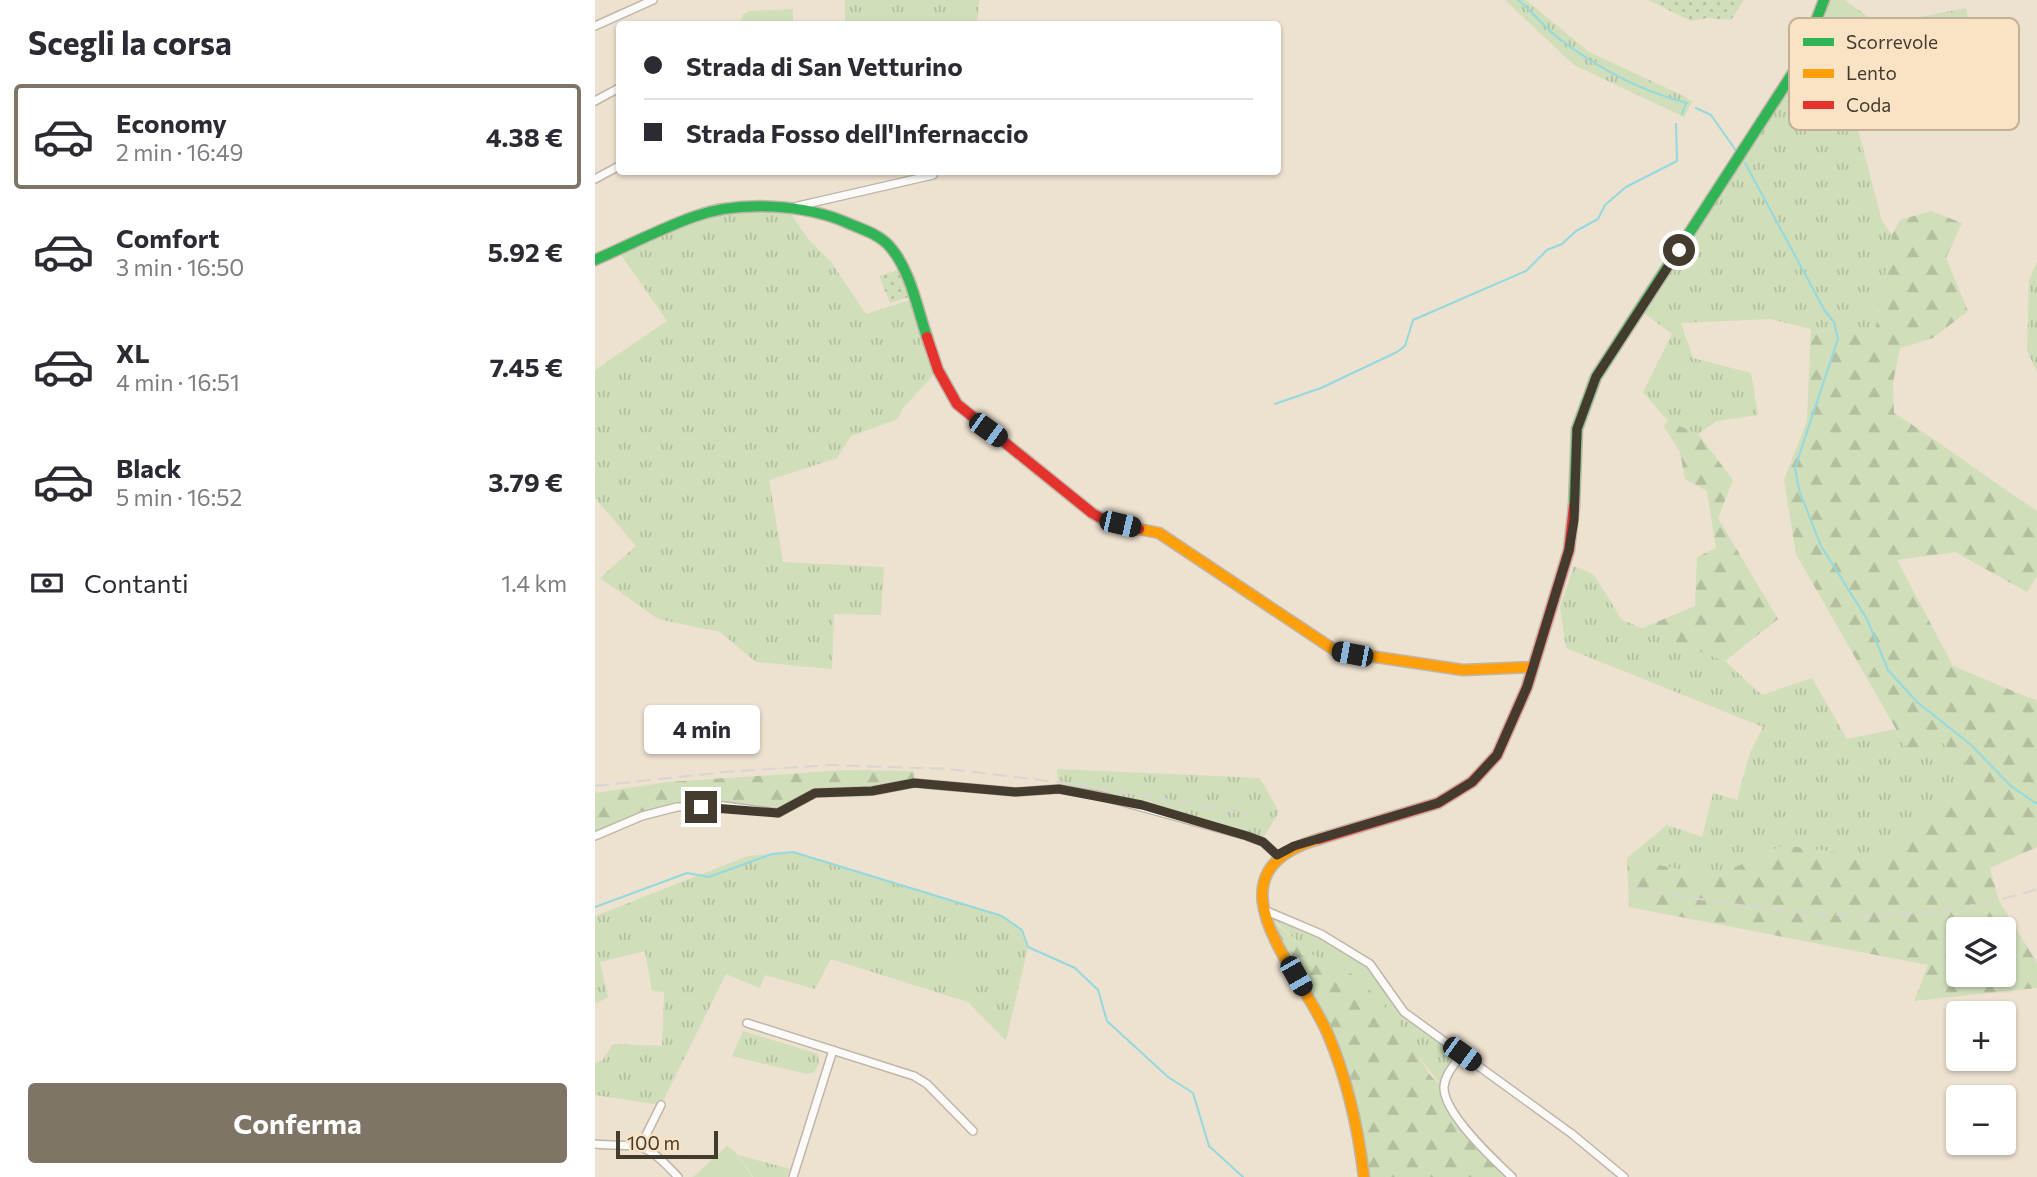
<!DOCTYPE html>
<html lang="it">
<meta charset="utf-8">
<style>
body{margin:0;font-family:Commissioner,sans-serif;background:#f7f7f7;color:#2b2b33;height:100vh;display:flex;flex-direction:column;font-size:26px;white-space:nowrap}
*{box-sizing:border-box;margin:0}
p{font-size:23px;color:#7c7c81}
.icon{flex:none;width:38px;height:38px;fill:none;stroke:currentColor;stroke-width:2;stroke-linecap:round;stroke-linejoin:round}
.map{position:relative;flex:1;overflow:hidden}
.sheet{display:flex;flex-direction:column;background:#fff;width:595px}
.sheet>*{flex:none}
.banner{position:absolute;left:21px;top:21px;width:665px;height:154px;border-radius:7px;box-shadow:0 2px 5px #0004;display:grid;align-content:center;height:154px;padding:0 28px;background:#fff}
.controls{position:absolute;left:1351px;top:917px;display:grid;gap:14px}
.controls a{display:grid;place-items:center;width:70px;height:70px;border-radius:7px;background:#fff;box-shadow:0 2px 5px #0004;font-size:35px}
.scale{position:absolute;left:21px;bottom:18px;width:102px;box-sizing:border-box;padding-left:7px;border:4px solid #443b2f;border-top:0;font-size:19px;line-height:24px;white-space:nowrap;color:#443b2f;-webkit-text-stroke:5px #f9e3c4;paint-order:stroke}
.end{position:absolute;width:32px;height:32px;margin:-16px;border:9px solid #443b2f;background:#fff;box-shadow:0 0 0 4px #fff}
.from{border-radius:50%}
.bubble{position:absolute;height:49px;border-radius:7px;background:#fff;box-shadow:0 2px 5px #0004;font-size:23px;font-weight:700;line-height:49px;text-align:center}
.car{position:absolute;width:21px;height:42px;margin:-21px -10px;border-radius:9px;box-shadow:0 0 5px 2px #0007;background:linear-gradient(#222 24%,#8ab4d8 0 40%,#222 0 76%,#8ab4d8 0 86%,#222 0)}
.banner b{display:flex;align-items:center;gap:24px;height:66px;font-size:26px}
.banner b+b{border-top:2px solid #e1e1e2}
.banner i{width:18px;height:18px;background:#2b2b33}
ul{padding:0;list-style:none}
li{display:flex;align-items:center;gap:21px;height:105px;margin:0 14px 10px;padding:0 14px;border:4px solid transparent;border-radius:7px}
li div{flex:1}
li b{display:block;font-size:26px}
li em{font-style:normal;font-weight:700}
li.current{border-color:#7f7567}
li>.icon{width:63px;height:63px;stroke-width:1.5}
h2{padding:0 28px;font-size:32px;line-height:84px}
.pay{display:flex;align-items:center;gap:18px;height:77px;padding:0 28px;font-size:26px}
.pay p{margin-inline-start:auto}
.action{display:flex;gap:14px;margin-top:auto;padding:14px 28px}
.action a{flex:1;height:80px;border-radius:7px;background:#7f7567;color:#fff;font-size:28px;font-weight:700;line-height:80px;text-align:center}
main{display:flex;flex:1;min-height:0}
.map>svg:first-child{display:block}
.grass{fill:url(#grass-tufts)}
.forest{fill:url(#forest-firs);fill-rule:evenodd}
.park{fill:#d0deba}
.garden{fill:url(#garden-dots)}
.lines{fill:none;stroke-linecap:round;stroke-linejoin:round}
.stream{stroke:#93d9e0;stroke-width:2}
.street-casing{stroke:#bfb6a9;stroke-width:10}
.fast-casing{stroke:#bfb6a9;stroke-width:13}
.slow-casing{stroke:#bfb6a9;stroke-width:13}
.jam-casing{stroke:#bfb6a9;stroke-width:13}
.street{stroke:#fcfaf8;stroke-width:7}
.fast{stroke:#30b455;stroke-width:10}
.slow{stroke:#ff9f0a;stroke-width:10}
.jam{stroke:#e5322d;stroke-width:10}
.rail{stroke:#d9d5d0;stroke-width:2;stroke-dasharray:14 7;stroke-linecap:butt}
.route{stroke:#443b2f;stroke-width:9}
.key{fill:#f9e3c4;stroke:#c3b197;stroke-width:2}
.key-label{font-size:19px;fill:#443b2f}
</style>
<main>
<section class="sheet">
<h2>Scegli la corsa</h2>
<ul>
<li class="current"><svg class="icon" aria-label="car" viewBox="0 0 24 24"><path d="M5 17H2v-5l4-1 3-4h7l3 4 3 1v5h-3M9 17h6M6 11h13"/><circle cx="7" cy="17" r="2"/><circle cx="17" cy="17" r="2"/></svg><div><b>Economy</b><p>2 min · 16:49</p></div><em>4.38 €</em></li>
<li><svg class="icon" aria-label="car" viewBox="0 0 24 24"><path d="M5 17H2v-5l4-1 3-4h7l3 4 3 1v5h-3M9 17h6M6 11h13"/><circle cx="7" cy="17" r="2"/><circle cx="17" cy="17" r="2"/></svg><div><b>Comfort</b><p>3 min · 16:50</p></div><em>5.92 €</em></li>
<li><svg class="icon" aria-label="car" viewBox="0 0 24 24"><path d="M5 17H2v-5l4-1 3-4h7l3 4 3 1v5h-3M9 17h6M6 11h13"/><circle cx="7" cy="17" r="2"/><circle cx="17" cy="17" r="2"/></svg><div><b>XL</b><p>4 min · 16:51</p></div><em>7.45 €</em></li>
<li><svg class="icon" aria-label="car" viewBox="0 0 24 24"><path d="M5 17H2v-5l4-1 3-4h7l3 4 3 1v5h-3M9 17h6M6 11h13"/><circle cx="7" cy="17" r="2"/><circle cx="17" cy="17" r="2"/></svg><div><b>Black</b><p>5 min · 16:52</p></div><em>3.79 €</em></li>
</ul>
<div class="pay"><svg class="icon" aria-label="cash" viewBox="0 0 24 24"><path d="M3 7h18v10H3z"/><circle cx="12" cy="12" r="2"/></svg>Contanti<p>1.4 km</p></div>
<div class="action"><a>Conferma</a></div>
</section>
<div class="map">
<svg width="1442" height="1177" viewBox="0 0 1442 1177">
<defs>
<pattern id="grass-tufts" width="24" height="20" patternUnits="userSpaceOnUse" patternTransform="scale(1.75)"><rect width="24" height="20" fill="#d0deba"/><path d="M3 7l-1-3M5 7V3M7 7l1-3M15 17l-1-3M17 17v-4M19 17l1-3" fill="none" stroke="#b4bfa0"/></pattern>
<pattern id="forest-firs" width="22" height="20" patternUnits="userSpaceOnUse" patternTransform="scale(1.75)"><rect width="22" height="20" fill="#d0deba"/><path d="M5 1l3.5 6h-7zM16 11l3.5 6h-7z" fill="#b4bfa0"/></pattern>
<pattern id="garden-dots" width="8" height="8" patternUnits="userSpaceOnUse" patternTransform="scale(1.75)"><rect width="8" height="8" fill="#d0deba"/><path d="M2 2h.1M6 6h.1" fill="none" stroke="#b4bfa0" stroke-width="1.8" stroke-linecap="round"/></pattern>
</defs>
<rect width="100%" height="100%" fill="#ede1d0"/>
<g class="grass">
<polygon points="250,0 384,0 382,24 250,24"/>
<polygon points="910,0 931,0 994,52 1091,97 1097,102 1089,117 979,65"/>
<polygon points="1229,0 1250,0 1284,25 1371,8 1376,31 1349,72 1256,103 1287,221 1297,235 1280,331 1216,329 1175,319 1086,323 1098,358 1156,373 1163,415 1122,421 1099,437 1073,421 1048,392 1077,334 1045,310 1203,65"/>
<polygon points="191,207 214,240 236,262 271,314 318,299 343,370 307,409 303,419 256,436 242,458 174,480 188,562 289,567 286,615 239,614 237,669 161,662 125,632 63,619 5,578 41,546 0,498 0,370 72,321 22,249 100,216"/>
<polygon points="1442,262 1442,371 1432,351 1434,280"/>
<polygon points="979,566 999,575 1027,620 1130,661 1167,695 1217,678 1252,739 1301,729 1348,743 1378,770 1289,859 1188,845 1119,877 1032,858 1072,825 1107,837 1118,793 1142,800 1155,753 1168,727 971,648 965,607"/>
<polygon points="462,769 665,778 684,812 670,835 658,838 547,805 464,789"/>
<polygon points="198,852 407,916 427,930 433,947 411,1041 373,1002 236,959 220,989 170,975 165,988 131,974 66,1105 0,1095 0,1063 7,1061 18,1044 67,1046 69,992 57,991 50,951 5,962 13,997 0,1004 0,916 153,856"/>
<polygon points="669,910 726,934 775,964 809,1012 867,1054 849,1089 763,977 714,953"/>
<polygon points="148,1031 223,1054 224,1064 219,1072 212,1074 137,1056"/>
<polygon points="143,1155 195,1169 192,1177 158,1177"/>
</g>
<g class="forest">
<path d="M1336 211 1367 223 1351 258 1373 311 1338 338 1305 348 1298 383 1299 413C1348 444 1393 479 1442 511V576L1432 592 1360 552 1302 560 1358 666 1442 701V847L1395 868 1404 901 1442 963V988L1319 1001 1333 965 1034 907 1032 858 1119 877 1188 845 1289 859 1378 770 1348 743 1313 750 1201 554 1189 480 1212 421 1216 329 1280 331 1297 235 1305 220ZM1409 929V975H1363V929Z"/>
<polygon points="1073,421 1103,434 1138,480 1123,518 1183,619 1130,661 1045,629 1100,606 1102,557 1121,548 1112,491 1090,479 1085,452 1069,426"/>
<polygon points="250,770 319,771 319,783 277,791 229,791 192,810 82,807 0,836 0,793 73,782"/>
<polygon points="672,915 714,953 763,977 803,1022 835,1075 849,1089 858,1112 917,1177 770,1177 766,1146 723,1014 690,957"/>
</g>
<g class="park">
<polygon points="198,9 198,24 146,24 147,15 154,11"/>
<polygon points="340,959 378,969 372,989 334,979"/>
<polygon points="132,1146 141,1153 157,1177 98,1177"/>
</g>
<g class="garden">
<polygon points="1053,0 1149,0 1136,20 1113,18 1096,21"/>
<polygon points="309,268 317,296 295,303 284,276"/>
</g>
<g class="lines">
<g class="stream">
<path d="M923 0C937 11 948 26 962 37 1001 67 1045 91 1092 103"/>
<polyline points="1101,108 1116,115 1142,152"/>
<polyline points="1087,114 1091,103"/>
<polyline points="1150,163 1230,311 1239,322 1243,339 1200,468 1204,490 1226,546 1272,619 1293,670 1322,702 1375,744 1416,786 1442,804"/>
<polyline points="680,404 726,388 802,352 810,346 818,320 931,271 952,250 967,244 981,231 1003,219 1010,205 1031,187 1082,161 1081,124"/>
<polyline points="0,907 92,873 114,877 177,854 198,852 407,916 427,930 433,947 480,968 503,990 512,1021 573,1077 598,1093 614,1146 648,1177"/>
</g>
<g class="street-casing">
<g id="street">
<polyline points="0,26 58,0"/>
<polyline points="0,101 24,88"/>
<polyline points="0,179 24,166"/>
<polyline points="203,206 338,175 339,172"/>
<polyline points="0,836 47,816 82,807 129,806 183,813 220,793 277,791 319,783 420,792 464,789 506,796 652,836 668,842 682,855"/>
<polyline points="669,910 726,934 775,964 809,1012 977,1134 1029,1177"/>
<polyline points="152,1023 319,1076 332,1084 378,1131"/>
<path d="M867 1054C860 1064 850 1074 849 1087 848 1113 899 1160 917 1177"/>
<path d="M0 1144C48 1148 47 1138 83 1177"/>
<polyline points="46,1145 66,1105"/>
<polyline points="198,1177 238,1050"/>
</g>
</g>
<g class="fast-casing">
<g id="fast">
<path d="M0 260C32 246 65 229 98 217 144 200 211 204 255 224 269 230 286 235 296 248 316 272 322 308 332 337"/>
<polyline points="979,506 982,429 1001,377 1205,62 1229,0"/>
</g>
</g>
<g class="slow-casing">
<g id="slow">
<polyline points="544,529 564,533 741,651 868,670 938,667"/>
<path d="M724 839C607 873 703 967 732 1032 752 1078 763 1127 769 1177"/>
</g>
</g>
<g class="jam-casing">
<g id="jam">
<polyline points="332,337 343,370 362,404 497,513 511,521 544,529"/>
<polyline points="724,839 843,803 877,782 902,755 932,687 974,550 979,506"/>
</g>
</g>
<use href="#street" class="street"/>
<use href="#fast" class="fast"/>
<use href="#slow" class="slow"/>
<use href="#jam" class="jam"/>
<g class="rail">
<polyline points="0,786 130,772 235,765 354,769 503,787 655,815"/>
<path d="M1033 887C1180 912 1295 935 1442 889"/>
</g>
</g>
<g class="lines">
<polyline class="route" points="106,807 183,813 220,793 277,791 319,783 420,792 464,789 547,805 652,836 668,842 682,855 699,846 843,803 877,782 902,755 932,687 974,550 979,520 982,429 1001,377 1084,250"/>
</g>
<rect x="1194" y="18" width="230" height="112" rx="10" class="key"/>
<rect x="1208" y="38" width="31" height="8" fill="#30b455"/>
<rect x="1208" y="69" width="31" height="9" fill="#ff9f0a"/>
<rect x="1208" y="101" width="31" height="8" fill="#e5322d"/>
<g class="key-label">
<text x="1251" y="49">Scorrevole</text>
<text x="1251" y="80">Lento</text>
<text x="1251" y="112">Coda</text>
</g>
</svg>
<div class="controls">
<a><svg class="icon" aria-label="layers" viewBox="0 0 24 24"><path d="M12 4l9 5-9 5-9-5zM3 14l9 5 9-5"/></svg></a>
<a>+</a>
<a>−</a>
</div>
<div class="scale">100 m</div>
<i class="end from" style="left:1084px;top:250px"></i>
<i class="end" style="left:106px;top:807px"></i>
<div class="bubble" style="left:49px;top:705px;width:116px">4 min</div>
<i class="car" style="left:393px;top:430px;rotate:126deg"></i>
<i class="car" style="left:525px;top:524px;rotate:103deg"></i>
<i class="car" style="left:757px;top:654px;rotate:281deg"></i>
<i class="car" style="left:701px;top:976px;rotate:150deg"></i>
<i class="car" style="left:867px;top:1054px;rotate:126deg"></i>
<div class="banner">
<b><i class="from"></i>Strada di San Vetturino</b>
<b><i></i>Strada Fosso dell'Infernaccio</b>
</div>
</div>
</main>
